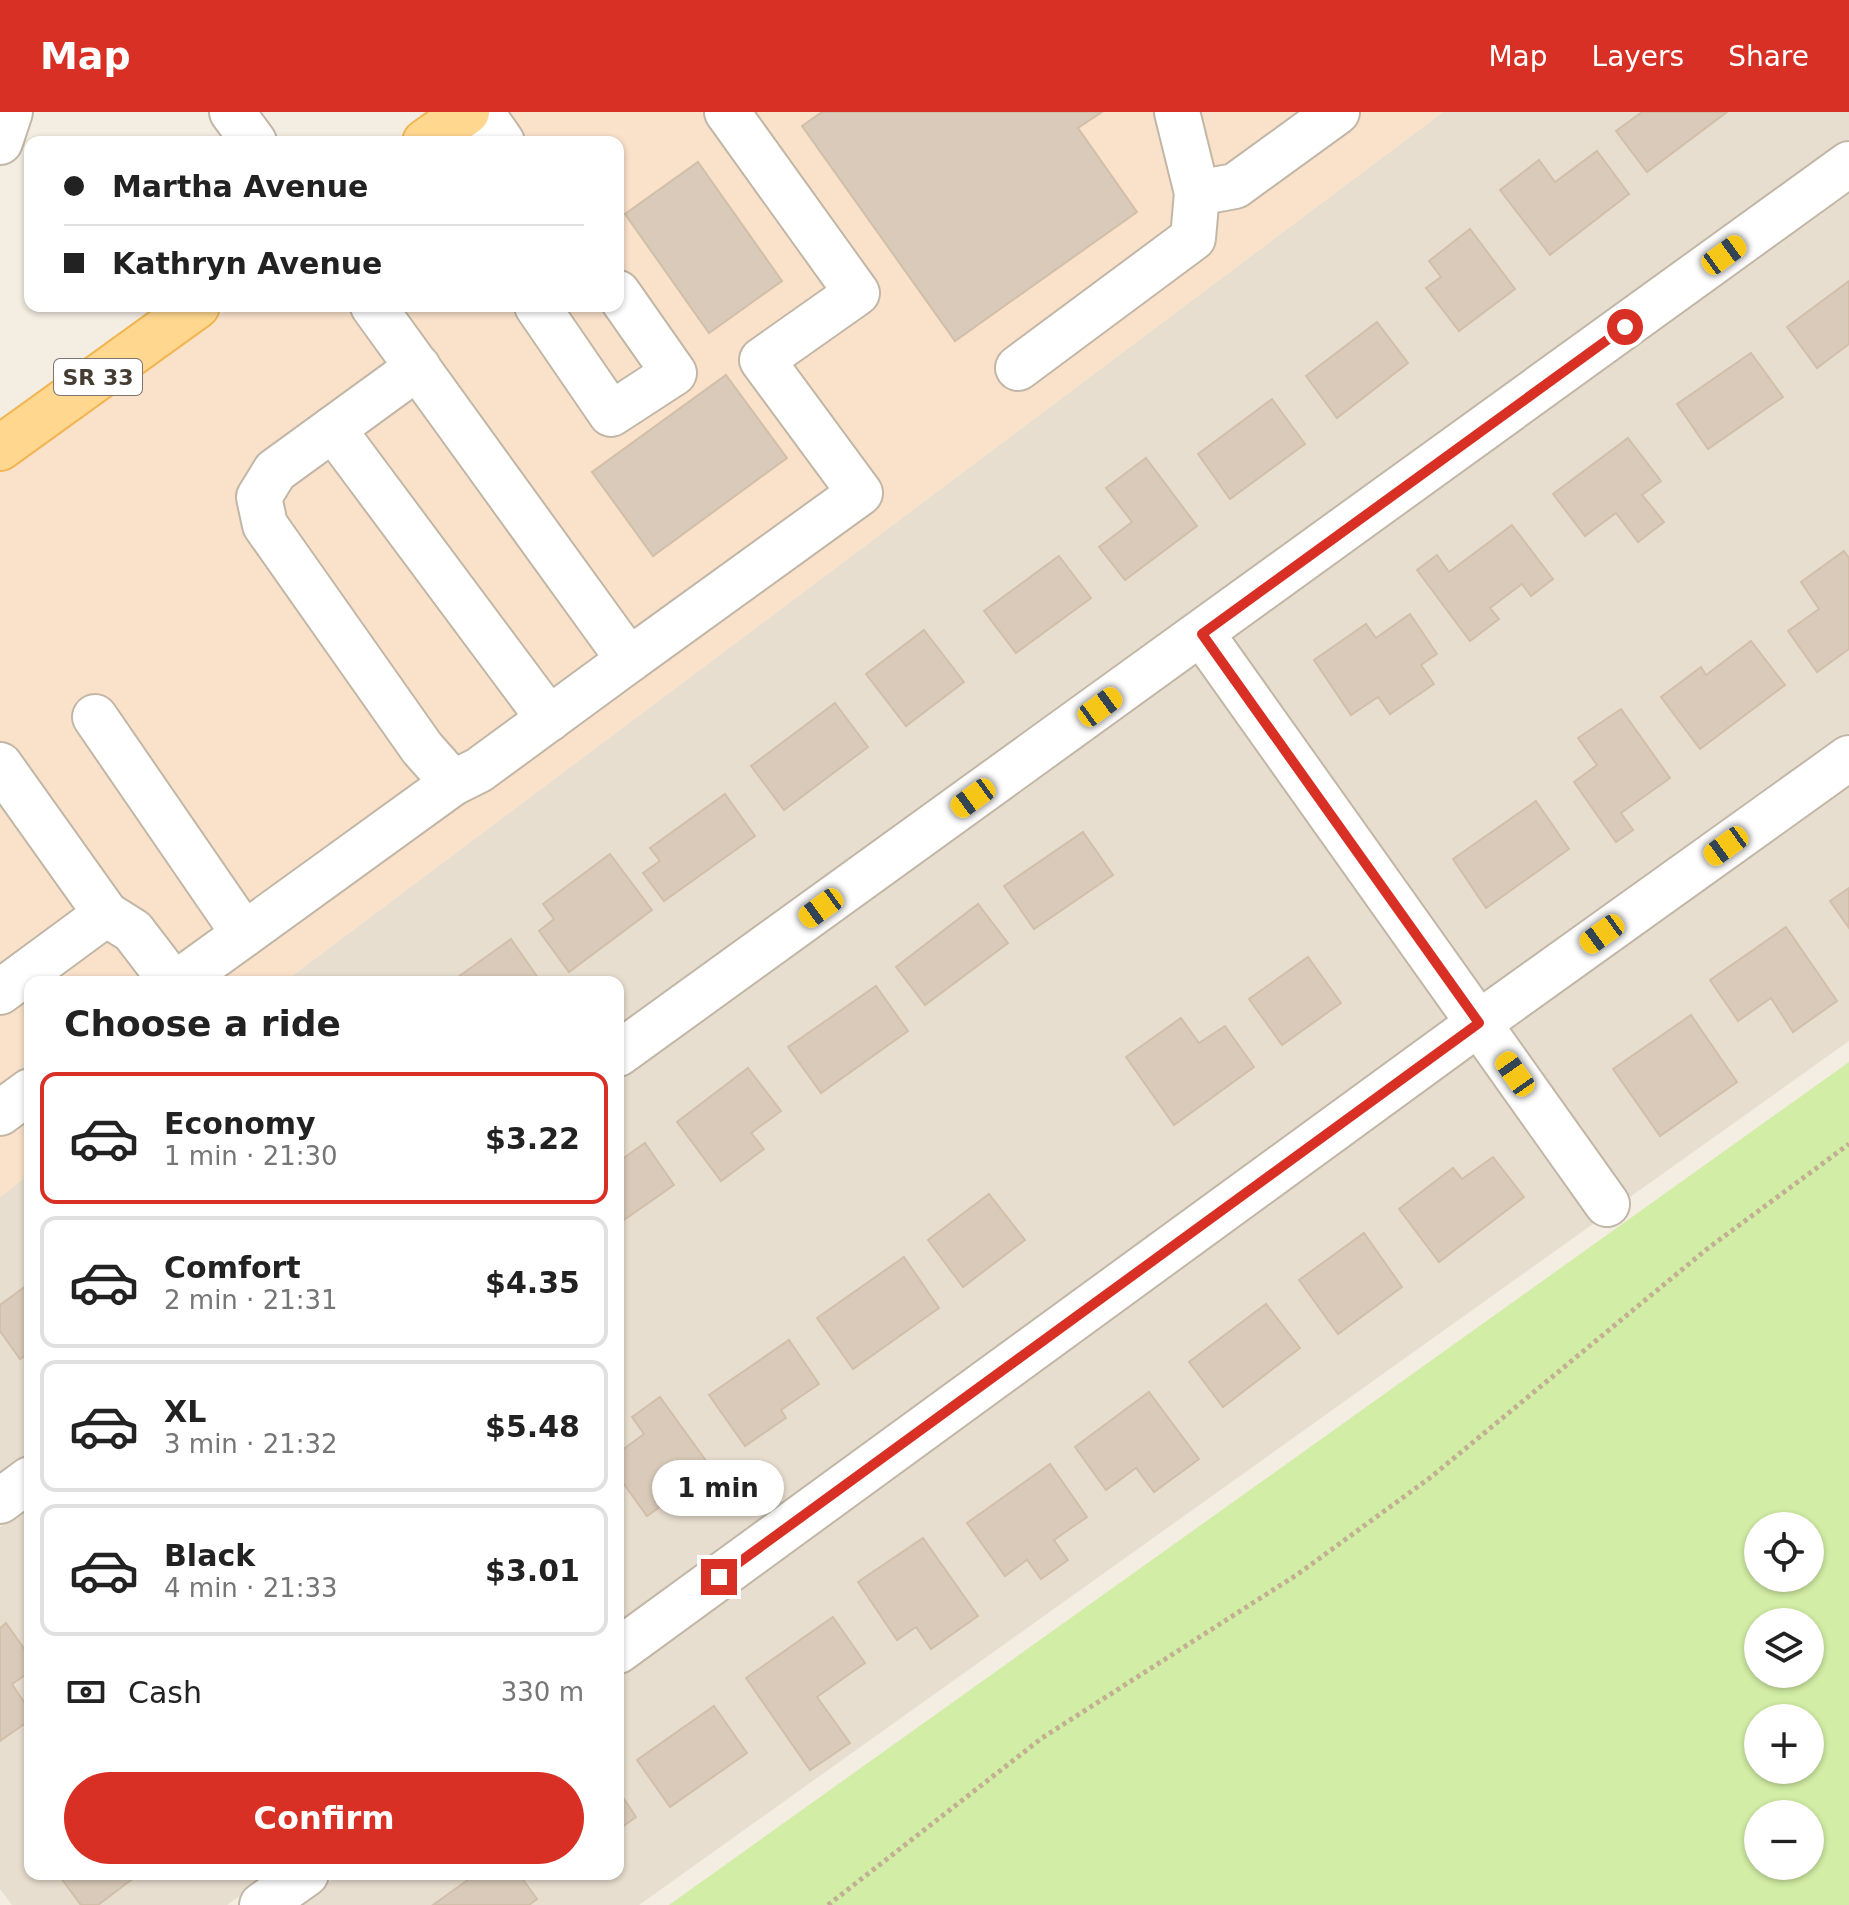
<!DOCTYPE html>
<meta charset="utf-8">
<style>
body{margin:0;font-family:"DejaVu Sans",sans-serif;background:#f6f6f6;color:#222;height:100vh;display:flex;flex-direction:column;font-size:30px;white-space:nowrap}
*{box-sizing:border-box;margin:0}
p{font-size:26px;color:#767676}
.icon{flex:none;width:44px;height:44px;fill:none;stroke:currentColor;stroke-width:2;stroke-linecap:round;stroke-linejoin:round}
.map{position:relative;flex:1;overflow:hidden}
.sheet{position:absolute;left:24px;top:864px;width:600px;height:904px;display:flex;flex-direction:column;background:#fff;border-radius:16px;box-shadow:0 2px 6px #0004}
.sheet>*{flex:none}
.hud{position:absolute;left:24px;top:24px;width:600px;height:176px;border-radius:16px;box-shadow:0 2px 6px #0004;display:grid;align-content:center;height:176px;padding:0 40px;background:#fff}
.buttons{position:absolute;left:1744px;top:1400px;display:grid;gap:16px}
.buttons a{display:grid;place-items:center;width:80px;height:80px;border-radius:50%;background:#fff;box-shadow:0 2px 6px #0004;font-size:40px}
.end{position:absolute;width:36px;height:36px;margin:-18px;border:10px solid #d93025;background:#fff;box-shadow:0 0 0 4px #fff}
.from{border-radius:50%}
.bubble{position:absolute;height:56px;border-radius:28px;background:#fff;box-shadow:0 2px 6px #0004;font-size:26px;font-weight:700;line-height:56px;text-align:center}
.car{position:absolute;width:24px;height:48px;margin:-24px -12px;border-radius:10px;box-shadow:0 0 6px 2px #0007;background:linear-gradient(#f5c518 24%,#345 0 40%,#f5c518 0 76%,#345 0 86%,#f5c518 0)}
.hud b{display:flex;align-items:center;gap:28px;height:76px;font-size:30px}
.hud b+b{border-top:2px solid #e0e0e0}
.hud i{width:20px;height:20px;background:#222}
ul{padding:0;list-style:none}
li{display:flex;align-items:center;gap:24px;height:132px;margin:0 16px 12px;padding:0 24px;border:4px solid #e0e0e0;border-radius:16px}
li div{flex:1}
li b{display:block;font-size:30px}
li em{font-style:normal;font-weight:700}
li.current{border-color:#d93025}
li>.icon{width:72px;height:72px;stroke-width:1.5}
h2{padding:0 40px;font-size:36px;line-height:96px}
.pay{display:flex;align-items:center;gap:20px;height:88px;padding:0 40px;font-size:30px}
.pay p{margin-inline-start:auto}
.cta{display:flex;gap:16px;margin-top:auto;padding:16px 40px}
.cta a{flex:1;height:92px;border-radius:48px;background:#d93025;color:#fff;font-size:32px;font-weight:700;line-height:92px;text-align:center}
header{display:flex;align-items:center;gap:48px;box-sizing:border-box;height:112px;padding:0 40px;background:#d93025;color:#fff}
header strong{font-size:38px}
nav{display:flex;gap:44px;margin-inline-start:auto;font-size:28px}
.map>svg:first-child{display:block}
.residential{fill:#e8decf}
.commercial{fill:#f9e1ca}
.green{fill:#d2eda5;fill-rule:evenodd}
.building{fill:#d9cab9;stroke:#d2bfa9;stroke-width:2}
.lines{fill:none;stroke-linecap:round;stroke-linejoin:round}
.minor-casing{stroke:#c2b7a7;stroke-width:48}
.major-casing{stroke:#f1b652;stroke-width:48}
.path{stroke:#c3af93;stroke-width:5;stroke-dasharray:4 4;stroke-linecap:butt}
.minor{stroke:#fff;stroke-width:44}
.major{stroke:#ffd78f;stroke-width:44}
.route{stroke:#d93025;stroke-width:10}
.labels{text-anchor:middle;stroke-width:7;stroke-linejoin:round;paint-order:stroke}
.shield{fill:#fff;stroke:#7d7670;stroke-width:2}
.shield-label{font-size:22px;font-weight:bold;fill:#453c32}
</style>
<header>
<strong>Map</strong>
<nav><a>Map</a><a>Layers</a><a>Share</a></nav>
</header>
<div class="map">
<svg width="1849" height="1793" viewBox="0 0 1849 1793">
<rect width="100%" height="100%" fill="#f3ede2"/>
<g class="residential">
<polygon points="1443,0 1849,0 1849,27 618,917 618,870 284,870"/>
<polygon points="1849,77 1849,621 1485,881 1232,525"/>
<polygon points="1195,552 1449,908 618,1514 618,967"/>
<polygon points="1849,671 1849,929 1630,1085 1509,913"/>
<polygon points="1472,940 1593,1112 639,1793 297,1793 340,1762 618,1762 618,1564"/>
<polygon points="30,1062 30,1342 0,1364 0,1085"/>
<polygon points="30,1392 30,1762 271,1762 227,1793 12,1793 0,1777 0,1415"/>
</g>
<polygon class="commercial" points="502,0 1443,0 284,870 30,870 30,1062 0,1085 0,361 232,194 618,194 618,30 460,30"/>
<path class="green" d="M1849 950V1793H669ZM1758 1414H1810V1466H1758ZM1758 1510H1810V1562H1758ZM1758 1606H1810V1658H1758ZM1758 1702H1810V1754H1758Z"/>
<g class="building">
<polygon points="822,0 1102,0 1078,16 1137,100 955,229 802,14"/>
<polygon points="1642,0 1727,0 1647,60 1616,19"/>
<polygon points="1597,39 1629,82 1550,143 1500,78 1539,48 1555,70"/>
<polygon points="698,50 782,169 709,221 625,102"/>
<polygon points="1470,117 1515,177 1459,219 1426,176 1441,165 1429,149"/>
<polygon points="1849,169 1849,232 1817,256 1787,215"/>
<polygon points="1377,210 1408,251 1337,306 1306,264"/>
<polygon points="1751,241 1783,285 1708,337 1677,292"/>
<polygon points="726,263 787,346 653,444 592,360"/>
<polygon points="1272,287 1305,332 1230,387 1198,342"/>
<polygon points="1628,326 1661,369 1642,383 1664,410 1638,430 1616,401 1585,424 1553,382"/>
<polygon points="1146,346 1197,414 1125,468 1099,435 1132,410 1106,376"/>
<polygon points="1512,413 1553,467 1531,484 1522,472 1490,496 1499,507 1470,529 1417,458 1437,443 1449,460"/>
<polygon points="1844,439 1849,446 1849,537 1817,560 1788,519 1819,497 1801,470"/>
<polygon points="1059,444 1091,486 1016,541 984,499"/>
<polygon points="1410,502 1437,542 1421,553 1434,572 1390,602 1378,585 1351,603 1314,548 1366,512 1376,526"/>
<polygon points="924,518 964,570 906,614 866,562"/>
<polygon points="1751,529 1785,573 1700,637 1661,585 1701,555 1706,563"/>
<polygon points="835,591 868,635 784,698 751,654"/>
<polygon points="1621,597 1670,666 1621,701 1633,718 1616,730 1574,670 1597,653 1578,626"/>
<polygon points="725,682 755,724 664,789 643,761 660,749 650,736"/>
<polygon points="1536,689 1569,737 1486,796 1453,747"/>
<polygon points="1083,720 1113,763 1034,817 1004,774"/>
<polygon points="610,742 652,798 569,860 539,819 554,807 543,792"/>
<polygon points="1849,776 1849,816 1830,789"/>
<polygon points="978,792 1008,831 925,893 896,855"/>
<polygon points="1786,815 1837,889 1793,920 1771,886 1738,909 1710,868"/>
<polygon points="511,827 541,870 451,870"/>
<polygon points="1308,845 1341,891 1282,933 1249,887"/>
<polygon points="876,874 908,919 821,981 788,935"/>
<polygon points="1691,903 1737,970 1660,1024 1613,957"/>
<polygon points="1181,906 1199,931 1225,914 1254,955 1174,1013 1126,945"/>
<polygon points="748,956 781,999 751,1021 764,1037 721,1069 677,1010"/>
<polygon points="645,1031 674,1073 618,1112 618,1050"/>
<polygon points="1493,1045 1524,1085 1439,1150 1399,1097 1453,1056 1462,1067"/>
<polygon points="989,1082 1025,1128 963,1175 928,1128"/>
<polygon points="1364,1121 1402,1175 1338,1222 1299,1168"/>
<polygon points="904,1145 939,1196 853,1257 817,1206"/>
<polygon points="30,1171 30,1240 20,1247 0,1219 0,1193"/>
<polygon points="1266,1192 1300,1236 1223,1295 1189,1250"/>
<polygon points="789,1228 819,1272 781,1298 786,1306 745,1334 709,1283"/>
<polygon points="1149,1280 1199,1347 1154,1380 1136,1356 1106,1378 1075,1335"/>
<polygon points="660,1285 712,1357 647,1404 618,1364 618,1341 644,1322 632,1305"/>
<polygon points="1050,1352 1087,1405 1054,1428 1068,1448 1041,1467 1027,1448 1005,1464 967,1411"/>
<polygon points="923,1426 978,1504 931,1537 916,1515 897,1528 858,1470"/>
<polygon points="833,1505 865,1551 817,1585 850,1631 810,1658 746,1566"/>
<polygon points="6,1511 30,1545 30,1560 12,1572 30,1599 30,1608 0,1629 0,1516"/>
<polygon points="714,1594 747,1641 670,1695 637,1648"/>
<polygon points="618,1678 636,1705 618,1718"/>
<polygon points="58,1762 139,1762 98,1793 81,1793"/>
<polygon points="476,1762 519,1762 537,1787 529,1793 433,1793"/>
</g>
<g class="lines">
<g class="minor-casing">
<g id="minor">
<polyline points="232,0 254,30"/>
<polyline points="481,0 502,30"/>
<polyline points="0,30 10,0"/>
<polyline points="1197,81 1235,74 1337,0"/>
<polyline points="373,194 629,548 860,381 762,248 857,181 727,0"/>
<polyline points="537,194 611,302 674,261 618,181"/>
<polyline points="418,255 275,359 259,385 265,413 422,636 453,671 479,658 629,548"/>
<polyline points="1018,256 1193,126 1197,81 1177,0"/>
<polyline points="333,317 549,607"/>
<polyline points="1202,522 1607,1092"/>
<polyline points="95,605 244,822"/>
<polyline points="0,653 106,802"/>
<polyline points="178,870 453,671"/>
<polyline points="0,880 106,802 133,819 172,870"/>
<polyline points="618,942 1849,52"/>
<polyline points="0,1001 30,979"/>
<polyline points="0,1389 30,1367"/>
<polyline points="618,1539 1479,911 1849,646"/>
<polyline points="262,1793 306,1762"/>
</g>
</g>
<g class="major-casing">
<g id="major">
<polyline points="425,30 467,0"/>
<polyline points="0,336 197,194"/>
</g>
</g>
<polyline class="path" points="828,1793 1042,1626 1298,1462 1431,1365 1707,1137 1849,1032"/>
<use href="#minor" class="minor"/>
<use href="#major" class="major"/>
</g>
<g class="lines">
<polyline class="route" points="719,1465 1479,911 1202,522 1625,215"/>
</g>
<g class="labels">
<rect class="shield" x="54" y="247" width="88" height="36" rx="6"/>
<g class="shield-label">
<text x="98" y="273">SR 33</text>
</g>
</g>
</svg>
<div class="buttons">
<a><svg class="icon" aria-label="locate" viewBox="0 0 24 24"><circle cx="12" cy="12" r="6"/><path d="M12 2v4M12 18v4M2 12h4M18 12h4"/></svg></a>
<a><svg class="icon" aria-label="layers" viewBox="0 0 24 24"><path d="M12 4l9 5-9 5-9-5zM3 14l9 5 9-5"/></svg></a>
<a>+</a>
<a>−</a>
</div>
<i class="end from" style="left:1625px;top:215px"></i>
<i class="end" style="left:719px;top:1465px"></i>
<div class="bubble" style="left:652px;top:1348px;width:132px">1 min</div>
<i class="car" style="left:1724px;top:143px;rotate:54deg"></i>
<i class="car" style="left:1100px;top:595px;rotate:54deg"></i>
<i class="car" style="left:973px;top:686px;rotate:234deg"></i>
<i class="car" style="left:1726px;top:734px;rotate:234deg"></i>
<i class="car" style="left:821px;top:796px;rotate:234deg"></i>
<i class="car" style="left:1602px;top:822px;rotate:234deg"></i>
<i class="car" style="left:1515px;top:962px;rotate:325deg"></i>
<div class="hud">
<b><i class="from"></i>Martha Avenue</b>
<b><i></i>Kathryn Avenue</b>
</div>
<section class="sheet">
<h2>Choose a ride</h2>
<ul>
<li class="current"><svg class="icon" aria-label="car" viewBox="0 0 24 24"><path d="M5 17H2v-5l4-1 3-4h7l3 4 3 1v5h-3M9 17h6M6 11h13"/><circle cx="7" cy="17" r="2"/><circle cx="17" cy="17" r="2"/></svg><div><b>Economy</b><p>1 min · 21:30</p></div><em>$3.22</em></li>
<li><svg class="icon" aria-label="car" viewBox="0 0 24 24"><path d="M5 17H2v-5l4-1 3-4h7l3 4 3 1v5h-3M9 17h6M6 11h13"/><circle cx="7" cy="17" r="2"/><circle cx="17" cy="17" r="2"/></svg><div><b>Comfort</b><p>2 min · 21:31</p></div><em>$4.35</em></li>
<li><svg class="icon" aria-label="car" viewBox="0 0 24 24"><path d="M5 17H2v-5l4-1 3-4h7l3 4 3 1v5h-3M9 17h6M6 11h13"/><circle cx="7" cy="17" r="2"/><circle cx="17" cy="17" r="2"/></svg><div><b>XL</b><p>3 min · 21:32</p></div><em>$5.48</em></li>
<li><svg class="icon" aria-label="car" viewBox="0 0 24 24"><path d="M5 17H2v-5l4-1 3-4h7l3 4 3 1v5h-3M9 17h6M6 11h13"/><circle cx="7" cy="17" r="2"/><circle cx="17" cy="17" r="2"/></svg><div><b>Black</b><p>4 min · 21:33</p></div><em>$3.01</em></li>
</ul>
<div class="pay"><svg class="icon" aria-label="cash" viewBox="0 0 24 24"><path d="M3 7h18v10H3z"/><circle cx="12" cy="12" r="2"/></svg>Cash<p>330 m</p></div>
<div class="cta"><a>Confirm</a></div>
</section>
</div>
